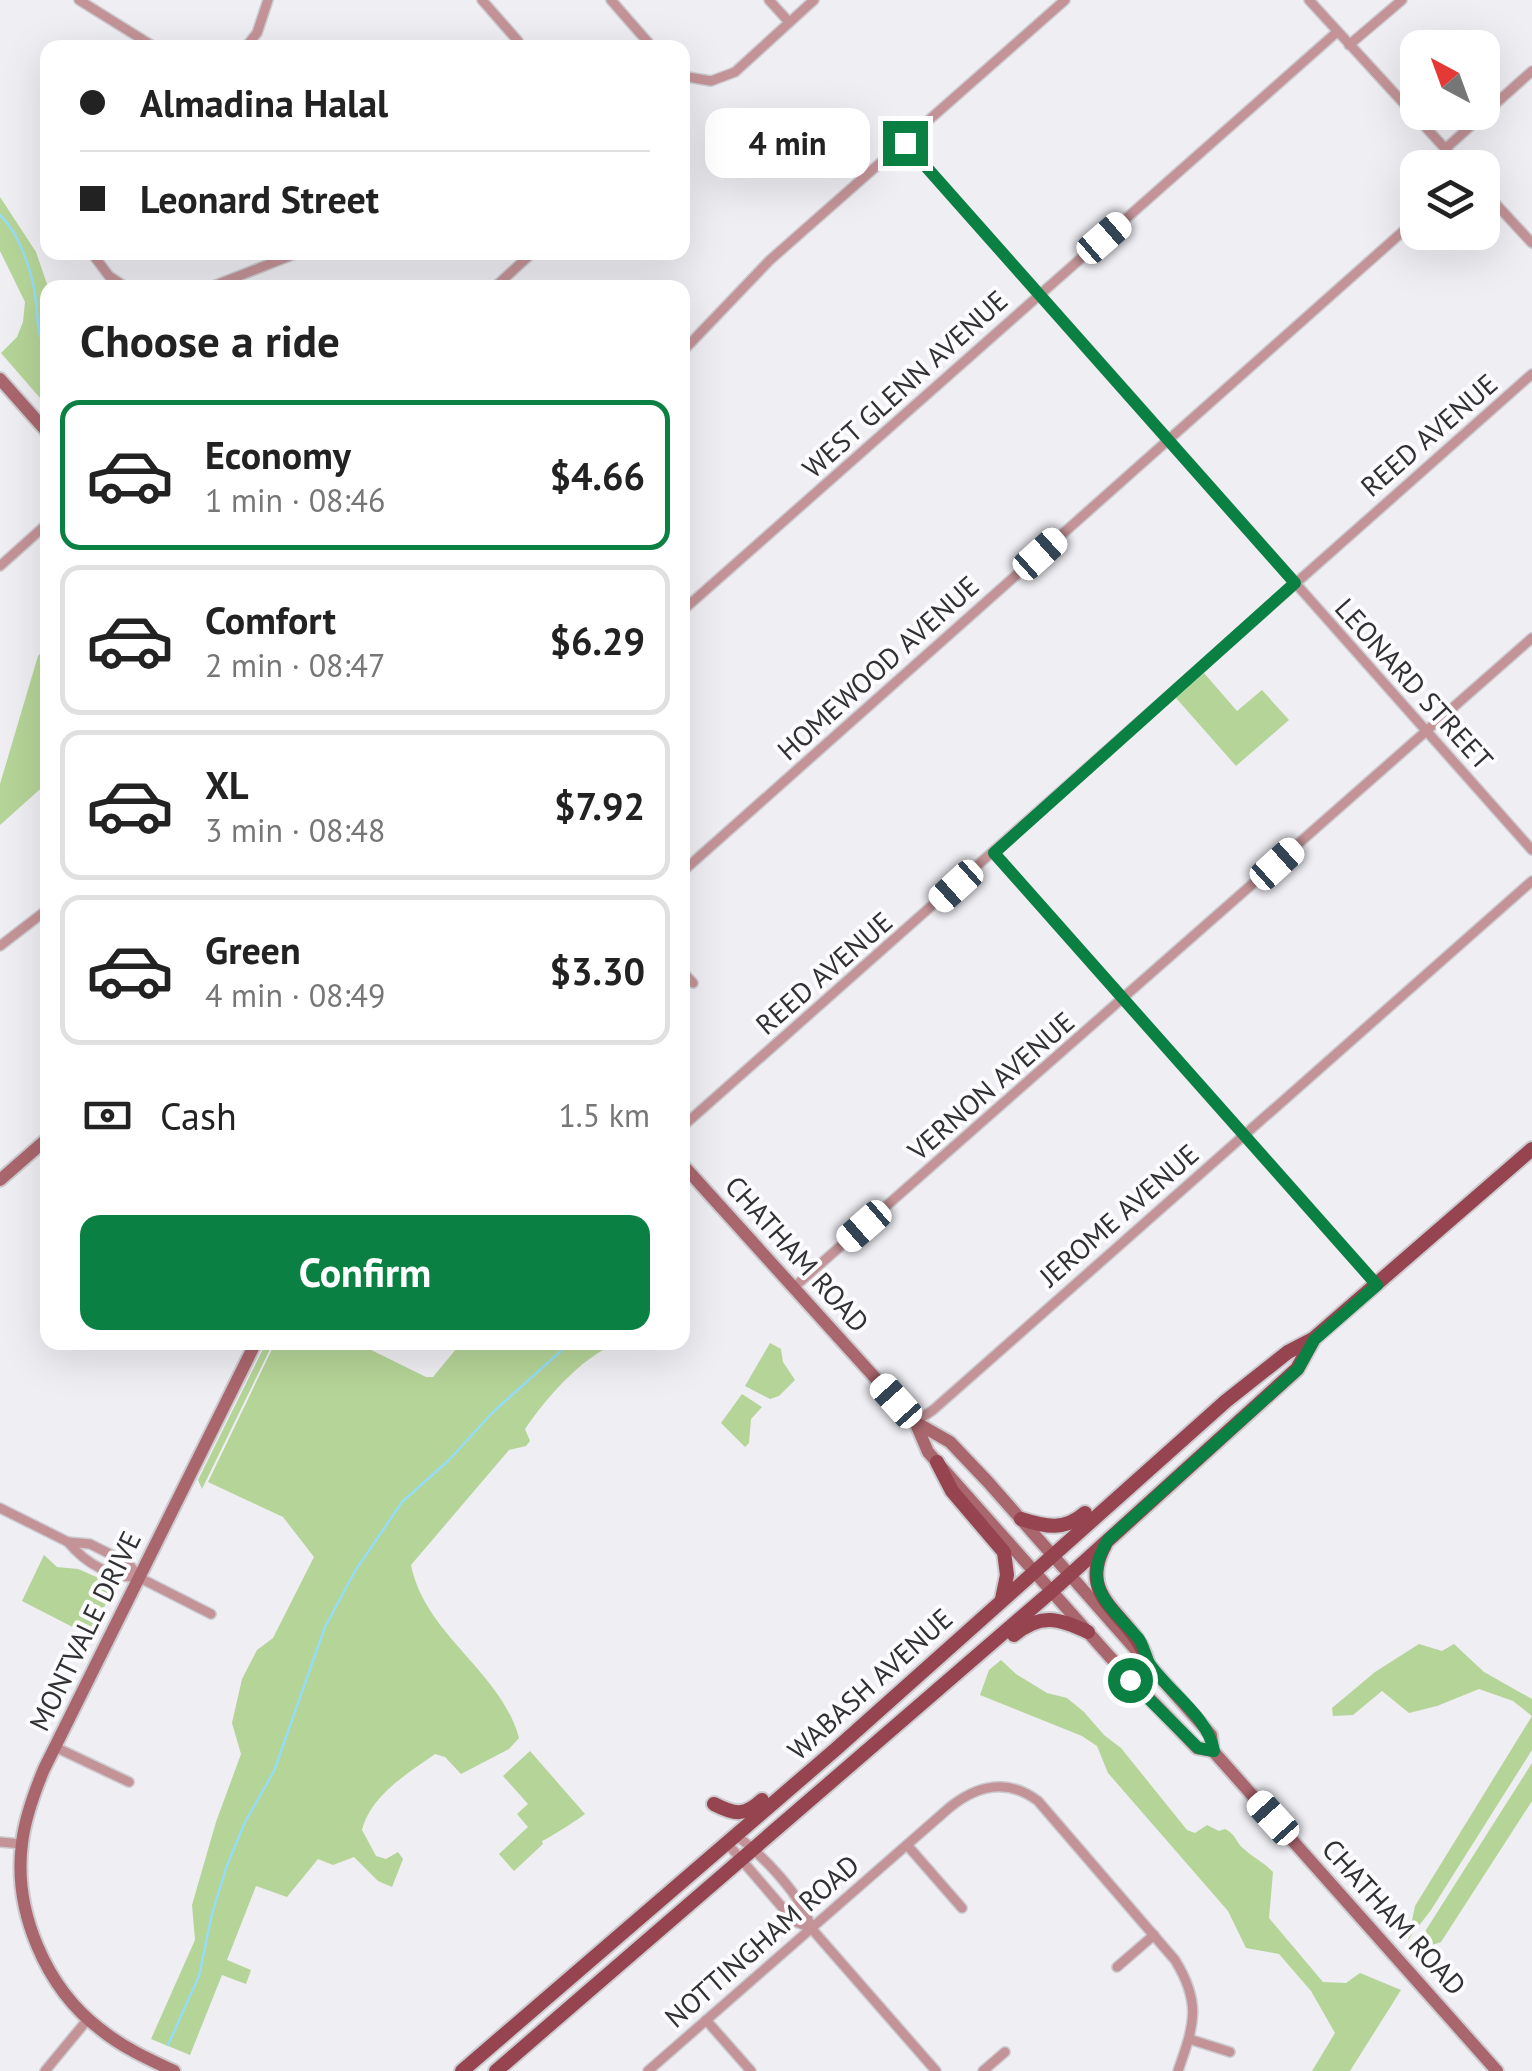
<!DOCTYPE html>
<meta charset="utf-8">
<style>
body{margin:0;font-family:"PT Sans",sans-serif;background:#f6f6f6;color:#222;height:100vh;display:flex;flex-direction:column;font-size:38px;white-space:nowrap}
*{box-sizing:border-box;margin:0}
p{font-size:32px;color:#767676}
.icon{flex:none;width:55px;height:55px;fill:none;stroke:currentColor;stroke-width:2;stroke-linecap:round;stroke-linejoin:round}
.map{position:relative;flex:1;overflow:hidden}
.details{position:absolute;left:40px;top:280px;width:650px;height:1070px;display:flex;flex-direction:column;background:#fff;border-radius:20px;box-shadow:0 10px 40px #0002}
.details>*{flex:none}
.hud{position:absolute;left:40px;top:40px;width:650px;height:220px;border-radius:20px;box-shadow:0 10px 40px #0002;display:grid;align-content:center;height:220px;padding:0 40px;background:#fff}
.needle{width:65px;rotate:319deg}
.controls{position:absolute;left:1400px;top:30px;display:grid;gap:20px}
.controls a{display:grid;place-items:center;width:100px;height:100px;border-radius:20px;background:#fff;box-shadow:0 10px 40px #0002;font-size:50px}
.end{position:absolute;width:45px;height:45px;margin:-22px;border:12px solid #0b8043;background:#fff;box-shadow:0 0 0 5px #fff}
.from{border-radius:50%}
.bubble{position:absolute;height:70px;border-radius:20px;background:#fff;box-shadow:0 10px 40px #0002;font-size:32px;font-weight:600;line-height:70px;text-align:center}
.car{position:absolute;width:30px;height:60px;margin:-30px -15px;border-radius:12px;box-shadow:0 0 8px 2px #0007;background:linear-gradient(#fff 24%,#345 0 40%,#fff 0 76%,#345 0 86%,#fff 0)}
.hud b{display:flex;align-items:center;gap:35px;height:95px;font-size:38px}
.hud b+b{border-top:2px solid #e0e0e0}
.hud i{width:25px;height:25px;background:#222}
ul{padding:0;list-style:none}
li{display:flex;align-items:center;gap:30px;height:150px;margin:0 20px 15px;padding:0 20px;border:5px solid #e0e0e0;border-radius:20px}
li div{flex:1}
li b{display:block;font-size:38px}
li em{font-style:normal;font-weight:600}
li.selected{border-color:#0b8043}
li>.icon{width:90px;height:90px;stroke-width:1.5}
h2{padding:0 40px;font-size:45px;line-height:120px}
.pay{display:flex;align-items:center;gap:25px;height:110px;padding:0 40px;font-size:38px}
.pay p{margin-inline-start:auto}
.primary-button{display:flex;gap:20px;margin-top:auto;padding:20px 40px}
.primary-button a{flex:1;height:115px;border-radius:20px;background:#0b8043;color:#fff;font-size:40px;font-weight:600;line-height:115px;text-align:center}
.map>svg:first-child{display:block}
.green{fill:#b5d497}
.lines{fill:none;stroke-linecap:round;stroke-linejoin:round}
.stream{stroke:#96dcf4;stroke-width:2.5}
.street-casing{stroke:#ccccd0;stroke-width:12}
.secondary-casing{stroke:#ccccd0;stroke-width:16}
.primary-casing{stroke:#ccccd0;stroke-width:18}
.street{stroke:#c39397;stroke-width:9}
.secondary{stroke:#aa666d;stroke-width:12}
.primary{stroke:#96444f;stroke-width:14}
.route{stroke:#0b8043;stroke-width:12}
.labels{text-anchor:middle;stroke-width:8;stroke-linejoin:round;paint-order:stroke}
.street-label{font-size:28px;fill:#313133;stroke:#fcfcfe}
</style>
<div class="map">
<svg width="1532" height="2071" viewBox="0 0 1532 2071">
<rect width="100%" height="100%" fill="#eeeef3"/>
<g class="green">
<polygon points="0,197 36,252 48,287 47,406 1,353 17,337 23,322 25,302 0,251"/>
<polygon points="47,646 47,783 0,825 0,784 38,656"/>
<polygon points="1204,673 1237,711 1262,690 1289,720 1236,766 1176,698"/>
<polygon points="266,1343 273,1343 202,1489 198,1480"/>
<path d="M275 1343H357L426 1377H433L461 1343H616C579 1360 548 1396 525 1429L530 1441 526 1446 509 1450 411 1565C425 1635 501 1671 519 1738L509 1749 461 1774 445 1757 435 1754C407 1774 371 1795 362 1830L376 1856 386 1859 398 1852 403 1859 392 1887 378 1881 354 1857 333 1865 318 1859 287 1897 256 1886 227 1960 251 1970 246 1984 222 1975 190 2055 151 2039 195 1940 192 1905 216 1822 241 1754 232 1723 242 1679 257 1650 273 1638 314 1557 283 1517 208 1482Z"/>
<polygon points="770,1343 781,1349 783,1362 795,1380 779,1396 770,1399 745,1386"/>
<polygon points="742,1394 762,1407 751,1419 749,1443 745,1447 721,1423"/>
<polygon points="44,1555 57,1567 78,1569 115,1585 90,1636 22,1601"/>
<polygon points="1419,1644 1442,1651 1454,1644 1484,1672 1532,1699 1532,1750 1431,1910 1408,1940 1415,1906 1532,1716 1513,1701 1479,1689 1437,1706 1409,1713 1382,1691 1353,1715 1333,1716 1332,1708 1375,1672"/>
<path d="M1001 1660 1016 1674 1047 1693 1067 1698 1084 1712 1104 1735 1121 1748 1187 1830 1195 1833 1207 1825 1219 1831 1225 1829C1237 1835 1235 1842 1244 1849 1253 1858 1264 1862 1273 1872L1269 1918 1323 1982 1346 1983 1360 1973 1401 1990 1350 2071H1312L1335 2033 1311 1991 1279 1954 1246 1948 1228 1911 1108 1773 1097 1746 1082 1736 980 1695 989 1670Z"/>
<path d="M530 1751 585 1814C579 1819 546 1840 542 1841L543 1844 514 1871 499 1854 528 1827 517 1814 528 1804 503 1776Z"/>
<polygon points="1532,1763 1532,1801 1441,1942 1432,1945 1427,1939 1426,1930"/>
</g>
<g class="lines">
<g class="stream">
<path d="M0 215C20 234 33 274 36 302 38 322 37 336 48 355"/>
<polyline points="168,2045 199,1976 212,1914 226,1868 245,1822 274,1771 325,1627 355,1571 402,1502 449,1460 493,1412 571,1342"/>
</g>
<g class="street-casing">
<g id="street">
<polyline points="79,0 156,48"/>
<polyline points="482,0 518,41 511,48"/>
<polyline points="611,0 653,48"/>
<polyline points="769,0 789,22"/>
<polyline points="1309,0 1463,168"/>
<polyline points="1349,45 1402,0"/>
<polyline points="245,48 257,33 268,0"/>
<polyline points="682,76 711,81 735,72 814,0"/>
<polyline points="905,143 1532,850"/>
<polyline points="1445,149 1532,71"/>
<polyline points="1482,189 1532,243"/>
<polyline points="91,252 109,276 127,288"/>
<polyline points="208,288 300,252"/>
<polyline points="494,288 533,252"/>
<polyline points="682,352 770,260 1065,0"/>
<polyline points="0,566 48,523"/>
<polyline points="682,611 1337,32"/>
<polyline points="994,853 1377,1285"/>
<polyline points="682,872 1418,218"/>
<polyline points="0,946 48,909"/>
<polyline points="682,971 693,983"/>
<polyline points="682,1127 1532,374"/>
<polyline points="793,1288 1532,638"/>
<polyline points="915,1422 933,1410 1532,881"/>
<polyline points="0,1508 68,1542 90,1544 128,1563 140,1578 211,1614"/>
<path d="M68 1542C86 1564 111 1577 140 1578"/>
<polyline points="55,1747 129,1782"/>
<path d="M736 1835C762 1855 803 1896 811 1928L936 2071"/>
<polyline points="0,1842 22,1844"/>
<polyline points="727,1843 794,1921 811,1928"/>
<polyline points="907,1845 962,1908"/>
<polyline points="1117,1967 1154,1935"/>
<polyline points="706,2020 751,2071"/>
<polyline points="1189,2039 1230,2052"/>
<polyline points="45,2071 88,2019"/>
<path d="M648 2071 949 1808C977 1785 1008 1778 1038 1801L1175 1960C1202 2004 1194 2025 1178 2071"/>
<polyline points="983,2071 1005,2052"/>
</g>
</g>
<g class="secondary-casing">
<g id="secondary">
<polyline points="0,379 48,433"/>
<polyline points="682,1164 915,1422 950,1442 988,1482 1211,1735 1213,1751 1497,2071"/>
<polyline points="0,1180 48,1138"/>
<polyline points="916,1424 928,1452 1110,1657 1197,1748 1213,1751"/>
<path d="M174 2071C148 2059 122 2047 100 2029 46 1988 13 1911 22 1843 25 1817 34 1793 44 1769L256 1342"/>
</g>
</g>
<g class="primary-casing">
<g id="primary">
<polyline points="937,1462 952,1491 1004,1552 1007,1575 1002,1599"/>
<path d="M1021 1519C1046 1527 1065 1531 1085 1513"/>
<path d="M1105 1545C1074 1601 1135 1615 1147 1662"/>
<path d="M1014 1635C1040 1613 1059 1618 1088 1632"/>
<path d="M714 1804C735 1815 745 1816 762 1800"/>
<polyline points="462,2071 836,1749 1226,1401 1288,1352 1313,1339 1532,1149"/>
<polyline points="496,2071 1052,1591 1297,1369 1313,1340"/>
</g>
</g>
<use href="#street" class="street"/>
<use href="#secondary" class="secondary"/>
<use href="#primary" class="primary"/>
</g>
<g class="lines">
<path class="route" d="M905 143 1295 583 994 853 1377 1285 1314 1340 1298 1369 1108 1540C1079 1585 1110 1606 1138 1638 1145 1647 1144 1657 1151 1666 1171 1694 1208 1717 1214 1751L1198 1748 1130 1680"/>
</g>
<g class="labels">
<g class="street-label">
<text transform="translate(905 384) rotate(-42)" y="10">WEST GLENN AVENUE</text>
<text transform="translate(1429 435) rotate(-41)" y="10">REED AVENUE</text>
<text transform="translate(878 668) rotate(-42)" y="10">HOMEWOOD AVENUE</text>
<text transform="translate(1414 684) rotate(48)" y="10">LEONARD STREET</text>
<text transform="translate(824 973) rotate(-41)" y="10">REED AVENUE</text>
<text transform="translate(991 1086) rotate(-41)" y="10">VERNON AVENUE</text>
<text transform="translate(1119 1215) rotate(-41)" y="10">JEROME AVENUE</text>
<text transform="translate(797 1254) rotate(48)" y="10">CHATHAM ROAD</text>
<text transform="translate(85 1631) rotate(-64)" y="10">MONTVALE DRIVE</text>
<text transform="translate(870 1684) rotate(-42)" y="10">WABASH AVENUE</text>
<text transform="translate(1394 1917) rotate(48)" y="10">CHATHAM ROAD</text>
<text transform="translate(762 1941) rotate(-41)" y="10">NOTTINGHAM ROAD</text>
</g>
</g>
</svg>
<div class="controls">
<a><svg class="needle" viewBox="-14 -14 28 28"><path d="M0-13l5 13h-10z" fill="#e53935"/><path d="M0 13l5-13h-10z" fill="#767676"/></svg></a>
<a><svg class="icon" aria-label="layers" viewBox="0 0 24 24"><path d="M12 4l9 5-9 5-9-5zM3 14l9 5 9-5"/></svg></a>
</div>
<i class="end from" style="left:1130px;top:1680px"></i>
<i class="end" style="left:905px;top:143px"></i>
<div class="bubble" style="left:705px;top:108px;width:165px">4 min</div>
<i class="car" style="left:1104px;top:238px;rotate:49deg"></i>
<i class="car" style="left:1040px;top:554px;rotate:48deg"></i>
<i class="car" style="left:1277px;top:864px;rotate:48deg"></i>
<i class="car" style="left:956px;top:886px;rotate:228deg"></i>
<i class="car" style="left:864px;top:1226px;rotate:229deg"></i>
<i class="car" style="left:896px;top:1401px;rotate:318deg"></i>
<i class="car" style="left:1273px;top:1818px;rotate:318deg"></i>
<div class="hud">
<b><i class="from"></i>Almadina Halal</b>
<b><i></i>Leonard Street</b>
</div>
<section class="details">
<h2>Choose a ride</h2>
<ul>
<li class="selected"><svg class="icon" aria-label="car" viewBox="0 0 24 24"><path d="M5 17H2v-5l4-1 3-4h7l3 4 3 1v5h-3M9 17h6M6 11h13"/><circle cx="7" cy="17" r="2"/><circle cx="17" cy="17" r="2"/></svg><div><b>Economy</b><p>1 min · 08:46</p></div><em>$4.66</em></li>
<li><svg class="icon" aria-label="car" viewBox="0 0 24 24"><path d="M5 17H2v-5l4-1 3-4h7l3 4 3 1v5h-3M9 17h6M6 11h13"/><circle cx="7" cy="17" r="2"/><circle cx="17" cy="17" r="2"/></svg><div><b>Comfort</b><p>2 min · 08:47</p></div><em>$6.29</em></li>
<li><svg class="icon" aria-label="car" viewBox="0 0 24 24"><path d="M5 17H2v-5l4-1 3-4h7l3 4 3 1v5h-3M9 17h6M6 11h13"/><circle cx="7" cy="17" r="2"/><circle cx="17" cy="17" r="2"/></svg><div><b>XL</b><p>3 min · 08:48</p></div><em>$7.92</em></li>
<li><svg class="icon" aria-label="car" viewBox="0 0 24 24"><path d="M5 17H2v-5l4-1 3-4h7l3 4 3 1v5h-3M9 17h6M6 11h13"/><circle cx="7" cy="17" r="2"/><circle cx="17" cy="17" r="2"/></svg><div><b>Green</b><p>4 min · 08:49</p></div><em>$3.30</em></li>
</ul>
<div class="pay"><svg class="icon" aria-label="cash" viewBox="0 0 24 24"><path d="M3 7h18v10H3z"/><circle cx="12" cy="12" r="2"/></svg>Cash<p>1.5 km</p></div>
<div class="primary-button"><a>Confirm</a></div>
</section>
</div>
